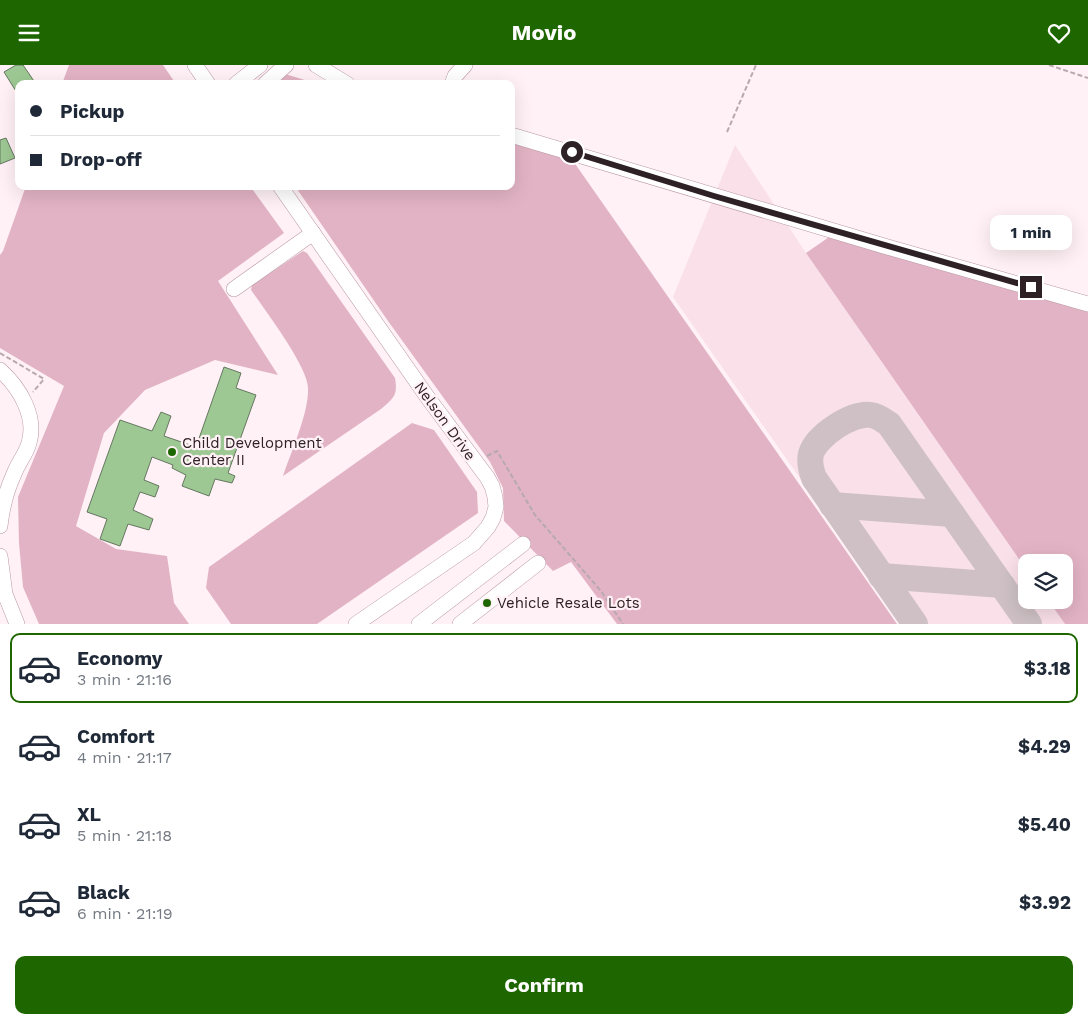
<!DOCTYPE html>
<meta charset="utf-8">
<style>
body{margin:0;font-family:"Work Sans",sans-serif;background:#f2f2f3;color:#1f2937;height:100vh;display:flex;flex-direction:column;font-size:19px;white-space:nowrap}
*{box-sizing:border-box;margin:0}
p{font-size:16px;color:#747a83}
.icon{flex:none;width:28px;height:28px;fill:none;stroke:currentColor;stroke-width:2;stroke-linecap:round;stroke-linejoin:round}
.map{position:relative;height:559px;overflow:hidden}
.sheet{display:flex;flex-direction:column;background:#fff;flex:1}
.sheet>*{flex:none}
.guide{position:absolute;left:15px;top:15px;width:500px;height:110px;border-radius:10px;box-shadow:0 5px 20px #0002;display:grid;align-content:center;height:110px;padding:0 15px;background:#fff}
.fabs{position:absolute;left:1018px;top:489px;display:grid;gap:10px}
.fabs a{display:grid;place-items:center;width:55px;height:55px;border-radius:10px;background:#fff;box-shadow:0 5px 20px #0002;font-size:25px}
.end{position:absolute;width:22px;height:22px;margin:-11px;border:6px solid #2e2125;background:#fff;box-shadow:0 0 0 2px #fff}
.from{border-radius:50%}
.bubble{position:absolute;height:35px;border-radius:10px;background:#fff;box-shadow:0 5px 20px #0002;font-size:16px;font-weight:700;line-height:35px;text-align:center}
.guide b{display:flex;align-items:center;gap:18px;height:48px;font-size:19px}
.guide b+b{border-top:1px solid #e0e1e3}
.guide i{width:12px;height:12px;background:#1f2937}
ul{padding:9px 0 0;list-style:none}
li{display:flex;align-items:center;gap:15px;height:70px;margin:0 10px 8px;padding:0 5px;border:2px solid transparent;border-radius:10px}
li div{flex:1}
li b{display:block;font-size:19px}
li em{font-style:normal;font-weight:700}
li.active{border-color:#1e6700}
li>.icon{width:45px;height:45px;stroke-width:1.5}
.cta{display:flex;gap:10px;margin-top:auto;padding:10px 15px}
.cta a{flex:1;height:58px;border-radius:10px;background:#1e6700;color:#fff;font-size:20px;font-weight:700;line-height:58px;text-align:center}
header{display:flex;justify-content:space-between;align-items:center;height:65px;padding:0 15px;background:#1e6700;color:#fff;font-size:22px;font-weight:700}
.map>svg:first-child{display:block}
.built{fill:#fae0e9}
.green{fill:#e2b3c4}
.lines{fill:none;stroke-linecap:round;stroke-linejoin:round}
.taxiway{stroke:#cec0c4;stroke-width:26}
.building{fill:#9dc893;stroke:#657761}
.minor-casing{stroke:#b898a3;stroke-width:16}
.path{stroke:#b7a9ad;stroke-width:2;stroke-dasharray:5 2.5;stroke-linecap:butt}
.minor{stroke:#fff;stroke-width:15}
.route{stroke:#2e2125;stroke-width:6}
.poi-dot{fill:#1e6700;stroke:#fff1f5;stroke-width:2}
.labels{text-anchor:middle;stroke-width:4.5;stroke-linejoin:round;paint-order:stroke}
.street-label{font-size:15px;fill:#2e2125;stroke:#fff1f5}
.poi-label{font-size:15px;fill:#2e2125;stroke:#fff1f5;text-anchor:start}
</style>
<header><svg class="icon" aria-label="menu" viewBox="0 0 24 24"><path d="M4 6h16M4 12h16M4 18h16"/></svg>Movio<svg class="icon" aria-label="heart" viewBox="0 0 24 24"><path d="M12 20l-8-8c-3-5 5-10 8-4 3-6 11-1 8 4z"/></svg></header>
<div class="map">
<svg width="1088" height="559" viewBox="0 0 1088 559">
<rect width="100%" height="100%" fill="#fff1f5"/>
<polygon class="built" points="735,80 806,188 1026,503 1026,535 1048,535 1065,559 902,559 673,232"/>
<g class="green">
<polygon points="69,0 163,0 176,19 62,19"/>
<polygon points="285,9 318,19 273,19"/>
<polygon points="511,75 571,93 897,559 617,559 571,497 553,506 504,456 503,423 490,397 388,256 295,121 511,121"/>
<polygon points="26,121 250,121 284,168 218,216 278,310 215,295 145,325 104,368 76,461 116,484 167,491 174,538 189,559 39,559 23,522 19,478 18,432 64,321 0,283 0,190 3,186"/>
<polygon points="832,170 1088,247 1088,559 1065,559 1048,535 1064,535 1064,498 1026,498 1026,504 806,188"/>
<path d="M303 186 307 188 395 313C398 330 394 333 381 344L283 411C291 387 309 348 308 323 308 302 265 245 251 225L252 220Z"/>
<polygon points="412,358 434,365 477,427 478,448 317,559 231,559 206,523 209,502"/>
</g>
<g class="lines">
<g class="taxiway">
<polyline points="832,440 952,449"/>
<polyline points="881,511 1002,520"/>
<path d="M915 559 814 413C811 405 809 397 811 389 816 371 852 347 871 350 878 351 883 355 889 359L1029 559"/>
</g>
</g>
<g class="building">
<polygon points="16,0 23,0 36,19 19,19 19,31 4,7"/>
<polygon points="6,73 15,93 0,99 0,75"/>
<polygon points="224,302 241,308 236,323 256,330 228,408 235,411 232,418 215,414 209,431 182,421 186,410 172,403 173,400 152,392 144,415 159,421 155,432 140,427 133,445 153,454 149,465 128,459 120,481 100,474 107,454 87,447 120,355 152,366 161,347 171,351 164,371 196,382"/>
</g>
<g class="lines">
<g class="minor-casing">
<g id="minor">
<polyline points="195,0 208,19"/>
<polyline points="316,0 347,19"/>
<polyline points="236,19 260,0"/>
<polyline points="265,19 286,0"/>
<polyline points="452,19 455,11 465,0"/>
<polyline points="511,70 884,181 1088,239"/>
<polyline points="280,121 428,333 487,412 492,421 495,432 496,442 493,453 488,462 474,478 356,559"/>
<polyline points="234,224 313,168"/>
<path d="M0 305C19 322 37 351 29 378 26 389 18 398 14 409 6 426 2 443 0 461"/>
<polyline points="0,491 5,529 17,559"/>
<polyline points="419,559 523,479"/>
<polyline points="460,559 538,498"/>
</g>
</g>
<g class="path">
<polyline points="1049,0 1088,13"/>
<polyline points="727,67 756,0"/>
<polyline points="0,288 44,314 33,327"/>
<polyline points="487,391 497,386 535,450 601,526 623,559"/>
</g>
<use href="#minor" class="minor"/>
</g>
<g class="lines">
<polyline class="route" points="572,87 714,131 1031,222"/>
</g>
<g class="poi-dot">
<circle cx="172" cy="387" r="5"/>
<circle cx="487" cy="538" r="5"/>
</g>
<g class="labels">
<g class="street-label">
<text transform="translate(445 356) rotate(54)" y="5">Nelson Drive</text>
</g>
<g class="poi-label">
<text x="182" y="383">Child Development<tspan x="182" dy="17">Center II</tspan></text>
<text x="497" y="543">Vehicle Resale Lots</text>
</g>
</g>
</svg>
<div class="fabs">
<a><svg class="icon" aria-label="layers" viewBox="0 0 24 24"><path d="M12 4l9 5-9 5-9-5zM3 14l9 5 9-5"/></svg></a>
</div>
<i class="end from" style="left:572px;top:87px"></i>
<i class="end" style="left:1031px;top:222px"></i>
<div class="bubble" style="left:990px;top:150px;width:82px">1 min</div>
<div class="guide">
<b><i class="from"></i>Pickup</b>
<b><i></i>Drop-off</b>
</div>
</div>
<section class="sheet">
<ul>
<li class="active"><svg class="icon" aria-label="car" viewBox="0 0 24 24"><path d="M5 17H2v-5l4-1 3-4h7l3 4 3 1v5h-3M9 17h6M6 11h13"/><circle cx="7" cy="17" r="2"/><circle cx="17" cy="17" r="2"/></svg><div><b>Economy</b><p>3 min · 21:16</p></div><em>$3.18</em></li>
<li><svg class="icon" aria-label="car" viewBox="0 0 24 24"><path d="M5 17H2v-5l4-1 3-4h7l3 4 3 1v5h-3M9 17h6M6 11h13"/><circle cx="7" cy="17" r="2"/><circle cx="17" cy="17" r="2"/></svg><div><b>Comfort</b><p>4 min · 21:17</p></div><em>$4.29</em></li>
<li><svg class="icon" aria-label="car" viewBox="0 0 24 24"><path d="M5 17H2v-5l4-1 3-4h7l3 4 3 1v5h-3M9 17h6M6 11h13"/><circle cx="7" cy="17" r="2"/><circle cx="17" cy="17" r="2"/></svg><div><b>XL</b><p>5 min · 21:18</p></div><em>$5.40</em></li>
<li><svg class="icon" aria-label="car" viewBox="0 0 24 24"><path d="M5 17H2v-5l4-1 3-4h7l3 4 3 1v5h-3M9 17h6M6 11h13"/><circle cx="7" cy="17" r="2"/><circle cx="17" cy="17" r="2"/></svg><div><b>Black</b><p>6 min · 21:19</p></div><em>$3.92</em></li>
</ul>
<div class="cta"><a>Confirm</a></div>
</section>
